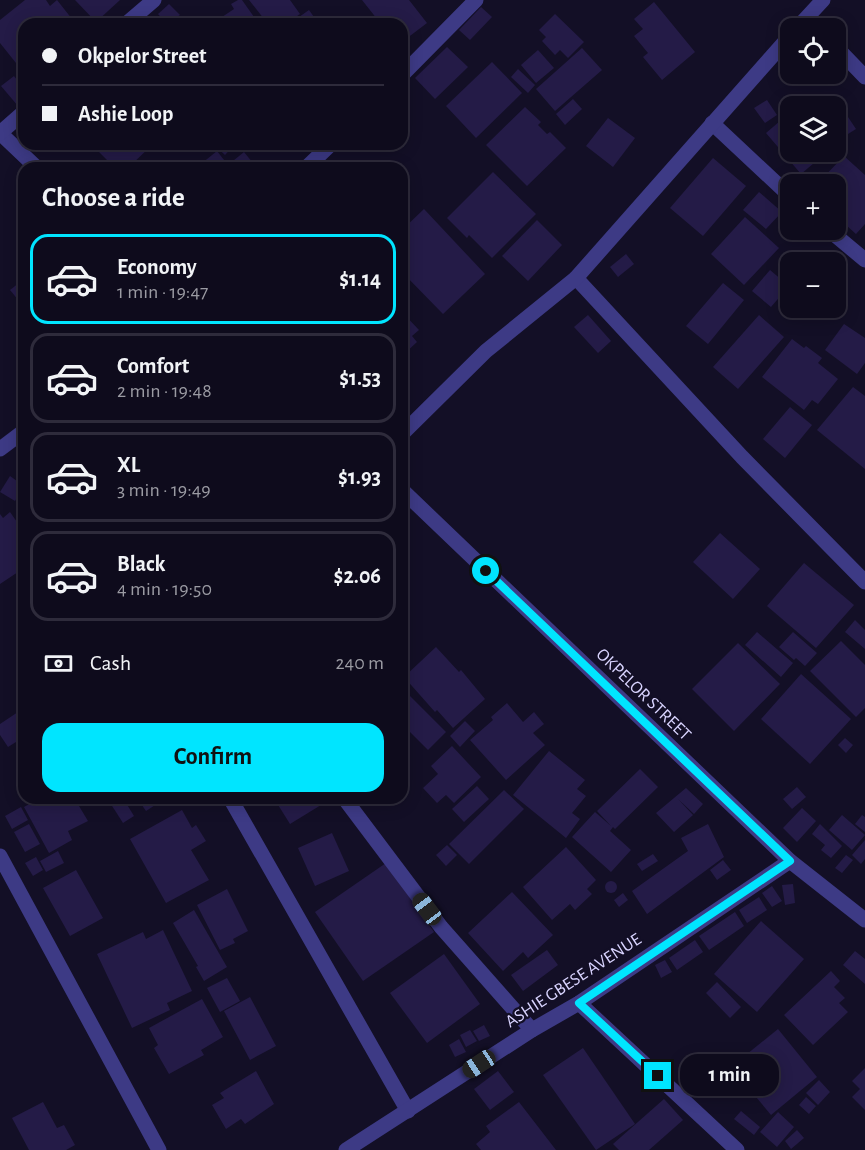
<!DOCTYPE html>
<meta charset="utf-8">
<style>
body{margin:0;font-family:"Alegreya Sans",sans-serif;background:#171425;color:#f1f3f6;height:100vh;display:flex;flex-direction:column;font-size:22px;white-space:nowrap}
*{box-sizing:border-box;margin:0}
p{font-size:20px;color:#9b9ba3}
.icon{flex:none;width:33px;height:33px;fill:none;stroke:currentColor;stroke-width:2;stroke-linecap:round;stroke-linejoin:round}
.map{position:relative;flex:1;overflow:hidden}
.panel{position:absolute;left:18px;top:162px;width:390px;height:642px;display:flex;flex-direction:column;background:#0e0b1c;border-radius:18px;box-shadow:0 3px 15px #0003,0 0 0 2px #2e2b3b}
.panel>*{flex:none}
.hud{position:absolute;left:18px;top:18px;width:390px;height:132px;border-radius:18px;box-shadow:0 3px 15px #0003,0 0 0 2px #2e2b3b;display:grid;align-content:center;height:132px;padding:0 24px;background:#0e0b1c}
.fabs{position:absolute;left:780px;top:18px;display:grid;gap:12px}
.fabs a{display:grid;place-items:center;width:66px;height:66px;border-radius:12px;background:#0e0b1c;box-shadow:0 3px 15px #0003,0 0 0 2px #2e2b3b;font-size:30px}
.end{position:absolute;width:27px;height:27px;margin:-14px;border:8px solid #00e5ff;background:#111;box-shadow:0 0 0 3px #111}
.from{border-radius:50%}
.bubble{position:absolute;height:42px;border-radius:18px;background:#0e0b1c;box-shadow:0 3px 15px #0003,0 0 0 2px #2e2b3b;font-size:20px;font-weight:700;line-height:42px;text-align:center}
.car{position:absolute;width:18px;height:36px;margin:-18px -9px;border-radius:8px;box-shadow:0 0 4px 2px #0007;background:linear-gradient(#222 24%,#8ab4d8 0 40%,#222 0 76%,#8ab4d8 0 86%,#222 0)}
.hud b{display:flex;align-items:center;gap:21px;height:57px;font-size:22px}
.hud b+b{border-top:2px solid #2e2b3b}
.hud i{width:15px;height:15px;background:#f1f3f6}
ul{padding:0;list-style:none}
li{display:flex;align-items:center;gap:18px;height:90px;margin:0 12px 9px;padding:0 12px;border:3px solid #2e2b3b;border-radius:18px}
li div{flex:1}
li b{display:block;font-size:22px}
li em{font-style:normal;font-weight:700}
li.current{border-color:#00e5ff}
li>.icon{width:54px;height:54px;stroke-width:1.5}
h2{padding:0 24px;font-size:27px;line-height:72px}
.pay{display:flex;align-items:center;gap:15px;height:66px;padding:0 24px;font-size:22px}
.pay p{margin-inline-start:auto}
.button{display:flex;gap:12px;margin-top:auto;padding:12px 24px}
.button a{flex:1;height:69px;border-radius:18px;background:#00e5ff;color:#111;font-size:24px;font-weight:700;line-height:69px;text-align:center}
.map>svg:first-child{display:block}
.building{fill:#241b47}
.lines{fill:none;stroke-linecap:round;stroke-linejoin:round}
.minor{stroke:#3d3a85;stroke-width:15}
.route{stroke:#00e5ff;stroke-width:8}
.labels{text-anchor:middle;stroke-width:4.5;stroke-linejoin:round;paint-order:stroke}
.street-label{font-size:18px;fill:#d9d4ff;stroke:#130f26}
</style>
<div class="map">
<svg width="865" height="1150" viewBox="0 0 865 1150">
<rect width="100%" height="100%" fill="#130f26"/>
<g class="building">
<polygon points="25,0 46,0 50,6 57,0 76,24 24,24 24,73 0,43 0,20"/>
<polygon points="75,0 120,0 96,22"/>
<polygon points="238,0 242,0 259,24 227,24 222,17 234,9 231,4"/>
<polygon points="249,0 290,0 300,14 286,24 268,24"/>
<polygon points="362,0 409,0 427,23 402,42 402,24 381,24"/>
<polygon points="654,2 695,52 662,80 643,57 648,53 634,36 643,29 634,19"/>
<polygon points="169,4 180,15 167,24 158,14"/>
<polygon points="481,7 492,17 470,40 459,30"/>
<polygon points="309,10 319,24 289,24"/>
<polygon points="555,14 584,42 568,58 560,50 555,55 542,41 546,37 539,30"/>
<polygon points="447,47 468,67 435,99 415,78"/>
<polygon points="582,48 602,70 555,111 536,89"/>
<polygon points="538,50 554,68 536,83 521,65"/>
<polygon points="492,62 522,93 476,138 446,106"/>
<polygon points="518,69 535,85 528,93 511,77"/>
<polygon points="14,76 24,89 24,101 18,106 1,86"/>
<polygon points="573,99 582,109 565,125 556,114"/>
<polygon points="767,100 777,115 765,123 754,108"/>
<polygon points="525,107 541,122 538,125 547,134 550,132 566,148 527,186 486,145"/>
<polygon points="848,117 856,129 848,134 840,122"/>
<polygon points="608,118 635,138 613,167 586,146"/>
<polygon points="790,120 790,152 827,152 801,174 766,133 780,121 784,126"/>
<polygon points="836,120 848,134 836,145"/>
<polygon points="91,144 153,144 128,168 115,168"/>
<polygon points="213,144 235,144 225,155"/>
<polygon points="217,151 228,165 244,152 257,168 196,168"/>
<polygon points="844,156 865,175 865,224 856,234 836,216 836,184 817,184"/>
<polygon points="713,158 746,186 703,236 670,208"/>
<polygon points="493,172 536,214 492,258 469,235 467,238 447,218"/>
<polygon points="759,192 782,212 766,229 743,210"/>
<polygon points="424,209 485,274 443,314 402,272 402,230"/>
<polygon points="745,217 779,248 744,285 711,254"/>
<polygon points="537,220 562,245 528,281 502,256"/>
<polygon points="626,254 634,264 618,277 610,267"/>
<polygon points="770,270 789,286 771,307 752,291"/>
<polygon points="24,279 24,307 10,290"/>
<polygon points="723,283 744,300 708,344 686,326"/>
<polygon points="402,312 419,330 412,336 417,342 402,356"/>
<polygon points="588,315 611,341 598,353 574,327"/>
<polygon points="759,315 784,337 738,389 713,367"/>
<polygon points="844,324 865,338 865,363 857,374 825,350"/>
<polygon points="792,339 804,348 806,346 822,358 818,363 838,379 818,404 812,400 804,410 762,377"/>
<polygon points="853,387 865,396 865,469 817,430"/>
<polygon points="790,407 812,425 785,458 763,439"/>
<polygon points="10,476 24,486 15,501 0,492"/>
<polygon points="10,512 24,532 17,538 24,548 24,568 0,584 0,514 3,518"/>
<polygon points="720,533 760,569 733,599 693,562"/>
<polygon points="804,563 854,605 816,648 767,606"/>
<polygon points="855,620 865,630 865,649 845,632"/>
<polygon points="757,632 793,663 781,677 745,645"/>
<polygon points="793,632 817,653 805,666 796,658 794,660 779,647"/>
<polygon points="841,641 865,665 865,708 856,717 810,671"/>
<polygon points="738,643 780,684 734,731 692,689"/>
<polygon points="436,647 459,672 461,670 485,699 453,728 437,710 435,712 404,677"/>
<polygon points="801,674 851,719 810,764 761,719"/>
<polygon points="402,688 446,732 428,750 402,724"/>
<polygon points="507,703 523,722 534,712 544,724 533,733 545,745 506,780 470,740 493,720 491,717"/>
<polygon points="24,708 24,737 8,747 0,735 0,724"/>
<polygon points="465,721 475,731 460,747 450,736"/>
<polygon points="845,738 853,745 846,753 838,745"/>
<polygon points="452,746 481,777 454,803 446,795 437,803 423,788 438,774 431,766"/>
<polygon points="549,751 585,780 577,789 586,796 572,813 580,819 566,838 513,795"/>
<polygon points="640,769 658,787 615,829 613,827 610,831 631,850 611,872 572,837 595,812 611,826 597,811"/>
<polygon points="477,786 489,799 464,822 452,809"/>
<polygon points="797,787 806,797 792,809 783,799"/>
<polygon points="686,788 703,804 694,814 678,799 693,815 674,832 656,813"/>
<polygon points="504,790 524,809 469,864 449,844"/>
<polygon points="31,798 81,798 76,801 88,821 68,831 72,840 49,853 24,807 33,802"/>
<polygon points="107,798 123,798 134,816 123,823"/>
<polygon points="137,798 166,798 146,811"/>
<polygon points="278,798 316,798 321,805 290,824 275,800"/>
<polygon points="21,807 28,820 12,829 5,816"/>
<polygon points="802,808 816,821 797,842 783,828"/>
<polygon points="182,810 192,828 196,825 206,841 191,850 209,880 166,903 130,839"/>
<polygon points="842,815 865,835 852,850 829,830"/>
<polygon points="862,815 865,817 865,832 855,824"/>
<polygon points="29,824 40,844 25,852 14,832"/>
<polygon points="708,824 724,857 647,914 632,891 688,851 681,838"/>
<polygon points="820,824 842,846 831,858 821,850 825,845 812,834"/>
<polygon points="332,833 349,871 315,886 298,848"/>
<polygon points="865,840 865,859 861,864 852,855"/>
<polygon points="447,845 457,855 446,866 436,855"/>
<polygon points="566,847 596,880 587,889 592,894 575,910 570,904 552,920 523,887"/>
<polygon points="58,851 64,863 46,872 40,861"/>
<polygon points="653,854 658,861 642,871 637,864"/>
<polygon points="846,855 853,860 842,873 835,868"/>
<polygon points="36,857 43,870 33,876 25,863"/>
<polygon points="723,860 731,870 717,880 710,870"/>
<polygon points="386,863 434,932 363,981 315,912"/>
<polygon points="76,870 103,918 70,936 43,888"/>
<circle cx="611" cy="887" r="6"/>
<polygon points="793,884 795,903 785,905 782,885"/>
<polygon points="772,886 782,901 772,907 762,893"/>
<polygon points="227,889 248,931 233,939 235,943 220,950 197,905"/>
<polygon points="512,892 553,935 528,958 523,952 503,971 468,933"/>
<polygon points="623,893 628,900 619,907 614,900"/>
<polygon points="759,897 767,910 747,923 739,910"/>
<polygon points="194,910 227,967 204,981 196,967 198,966 173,923"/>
<polygon points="735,912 744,926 709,950 699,936"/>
<polygon points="761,921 804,959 757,1012 714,974"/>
<polygon points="163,930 192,991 167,1003 170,1010 132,1028 97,954 143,932 146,939"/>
<polygon points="695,940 703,952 677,970 669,958"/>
<polygon points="547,950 558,965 523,991 511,975"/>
<polygon points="855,951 865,959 865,984 843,965"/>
<polygon points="444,954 480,1004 427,1043 390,993"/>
<polygon points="665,960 672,972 661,978 655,965"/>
<polygon points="831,971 840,981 834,987 845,998 839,1003 848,1012 813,1045 784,1015"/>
<polygon points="227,978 240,1001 220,1012 207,988"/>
<polygon points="717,982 741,1007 730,1018 706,993"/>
<polygon points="250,997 276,1046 250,1060 224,1011"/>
<polygon points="202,999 223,1037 201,1050 204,1055 169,1074 154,1048 158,1045 149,1028"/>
<polygon points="484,1025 490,1036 479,1041 473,1031"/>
<polygon points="778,1029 817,1077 771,1115 731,1067"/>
<polygon points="470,1030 477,1041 466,1047 460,1035"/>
<polygon points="459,1039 466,1052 455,1057 449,1045"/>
<polygon points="583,1048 635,1124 596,1150 543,1075"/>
<polygon points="865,1068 865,1110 852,1097 860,1089 852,1081"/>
<polygon points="256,1071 274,1104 245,1124 241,1119 226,1129 212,1105 224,1098 220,1093"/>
<polygon points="498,1071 514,1092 490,1110 474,1089"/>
<polygon points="819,1080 830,1092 818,1105 806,1093"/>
<polygon points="806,1097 816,1106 809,1114 799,1105"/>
<polygon points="664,1099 683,1120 649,1150 619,1150 613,1144"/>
<polygon points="43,1102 57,1128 64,1125 75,1145 66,1150 29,1150 12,1118"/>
<polygon points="519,1102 556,1150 481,1150 476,1144 490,1132 486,1126"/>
<polygon points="741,1111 760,1127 754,1135 734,1119"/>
<polygon points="778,1112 794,1127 777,1147 760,1132"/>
<polygon points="797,1130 804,1138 791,1149 785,1141"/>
</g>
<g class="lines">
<g class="minor">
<polyline points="126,24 154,0"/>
<polyline points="797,28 823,0"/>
<polyline points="836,47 865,77"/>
<polyline points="402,75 476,0"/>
<polyline points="712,123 790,196"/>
<polyline points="0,133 37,168"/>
<polyline points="0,133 24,112"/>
<polyline points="306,168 331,144"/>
<polyline points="829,230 865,260"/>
<polyline points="576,278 742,457 865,582"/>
<polyline points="402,434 486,351 576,278 790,36"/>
<polyline points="0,449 24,431"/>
<polyline points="402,490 790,861 865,920"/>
<polyline points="230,798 408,1111"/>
<polyline points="344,798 441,927 532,1030"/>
<polyline points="0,856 159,1150"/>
<polyline points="579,1003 737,1150"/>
<polyline points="346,1150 532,1030 579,1003 790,861"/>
</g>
</g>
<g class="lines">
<polyline class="route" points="486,571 790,861 579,1003 658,1076"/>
</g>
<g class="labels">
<g class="street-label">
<text transform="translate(644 694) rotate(44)" y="6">OKPELOR STREET</text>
<text transform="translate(573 980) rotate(-33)" y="6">ASHIE GBESE AVENUE</text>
</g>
</g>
</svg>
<div class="fabs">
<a><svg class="icon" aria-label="locate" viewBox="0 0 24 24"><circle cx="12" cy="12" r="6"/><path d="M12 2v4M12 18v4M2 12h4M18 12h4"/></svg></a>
<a><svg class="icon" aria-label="layers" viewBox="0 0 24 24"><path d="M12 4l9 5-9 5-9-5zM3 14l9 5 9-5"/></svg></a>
<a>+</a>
<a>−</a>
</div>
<i class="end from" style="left:486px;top:571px"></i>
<i class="end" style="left:658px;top:1076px"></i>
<div class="bubble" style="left:680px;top:1054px;width:99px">1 min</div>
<i class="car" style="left:427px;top:909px;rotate:323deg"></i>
<i class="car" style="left:479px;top:1064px;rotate:237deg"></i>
<div class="hud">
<b><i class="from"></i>Okpelor Street</b>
<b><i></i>Ashie Loop</b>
</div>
<section class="panel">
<h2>Choose a ride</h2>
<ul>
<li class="current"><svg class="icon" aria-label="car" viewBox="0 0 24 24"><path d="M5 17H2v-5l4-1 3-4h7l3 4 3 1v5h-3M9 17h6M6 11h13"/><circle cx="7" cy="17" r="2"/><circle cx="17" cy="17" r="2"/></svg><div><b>Economy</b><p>1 min · 19:47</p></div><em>$1.14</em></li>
<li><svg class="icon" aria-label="car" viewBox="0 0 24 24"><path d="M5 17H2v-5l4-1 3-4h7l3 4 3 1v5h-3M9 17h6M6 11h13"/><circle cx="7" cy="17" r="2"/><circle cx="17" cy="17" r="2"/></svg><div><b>Comfort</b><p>2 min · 19:48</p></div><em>$1.53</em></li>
<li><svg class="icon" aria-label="car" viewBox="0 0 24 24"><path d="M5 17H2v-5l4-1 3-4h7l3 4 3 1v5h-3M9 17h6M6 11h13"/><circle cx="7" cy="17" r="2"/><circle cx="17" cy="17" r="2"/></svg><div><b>XL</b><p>3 min · 19:49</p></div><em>$1.93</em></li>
<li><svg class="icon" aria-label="car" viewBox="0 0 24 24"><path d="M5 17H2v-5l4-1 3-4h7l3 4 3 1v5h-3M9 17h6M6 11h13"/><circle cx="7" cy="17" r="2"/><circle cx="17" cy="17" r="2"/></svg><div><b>Black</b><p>4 min · 19:50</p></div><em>$2.06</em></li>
</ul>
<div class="pay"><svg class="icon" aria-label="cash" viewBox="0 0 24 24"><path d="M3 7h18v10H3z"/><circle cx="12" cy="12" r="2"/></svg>Cash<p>240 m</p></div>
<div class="button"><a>Confirm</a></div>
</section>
</div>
